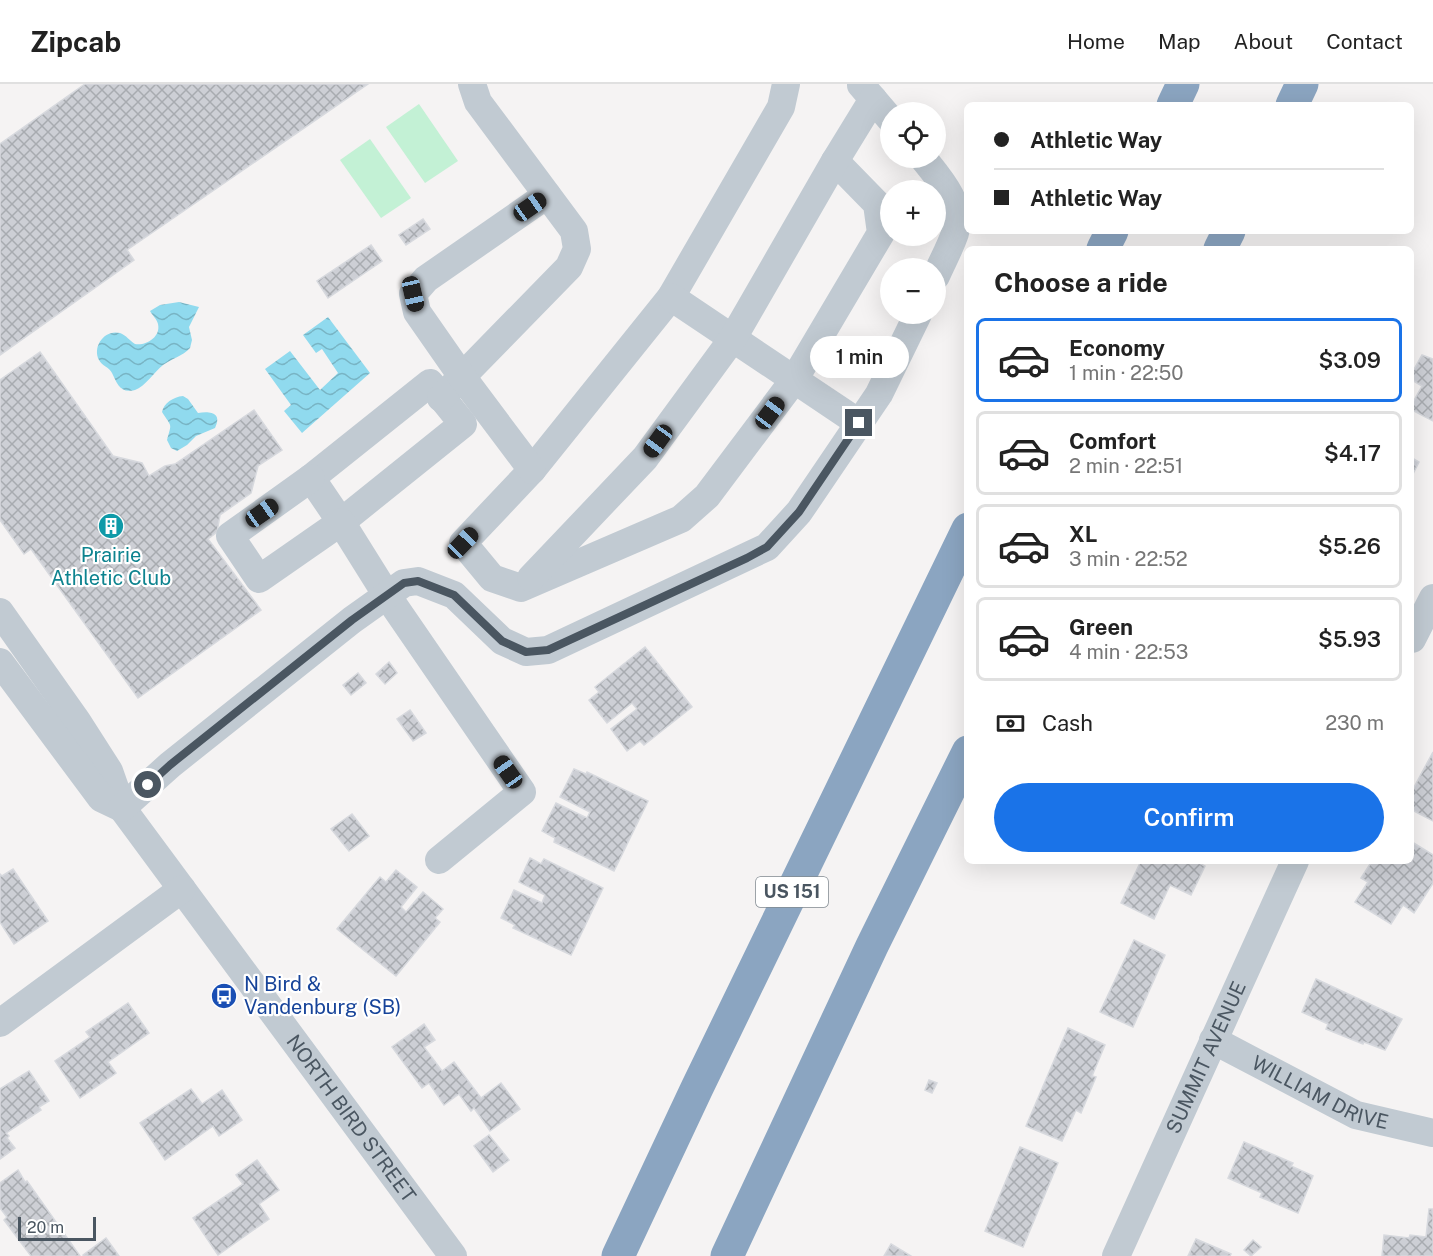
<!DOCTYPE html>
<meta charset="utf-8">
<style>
body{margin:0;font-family:"Public Sans",sans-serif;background:#f6f6f6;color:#222;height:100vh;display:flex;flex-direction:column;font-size:22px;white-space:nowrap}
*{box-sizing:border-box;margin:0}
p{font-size:20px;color:#767676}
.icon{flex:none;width:33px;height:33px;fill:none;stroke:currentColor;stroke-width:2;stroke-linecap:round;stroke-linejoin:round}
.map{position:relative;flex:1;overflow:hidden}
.drawer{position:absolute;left:964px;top:162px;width:450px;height:618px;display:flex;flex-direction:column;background:#fff;border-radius:9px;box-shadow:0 6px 24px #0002}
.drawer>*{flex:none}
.top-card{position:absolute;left:964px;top:18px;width:450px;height:132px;border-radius:9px;box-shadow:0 6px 24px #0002;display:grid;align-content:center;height:132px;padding:0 30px;background:#fff}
.buttons{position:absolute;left:880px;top:18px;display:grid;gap:12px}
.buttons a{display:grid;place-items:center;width:66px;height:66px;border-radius:50%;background:#fff;box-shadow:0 6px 24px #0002;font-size:30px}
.scale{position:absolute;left:18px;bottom:15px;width:78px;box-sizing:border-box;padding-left:6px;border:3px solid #4a5661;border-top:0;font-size:16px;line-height:21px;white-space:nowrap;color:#4a5661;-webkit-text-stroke:4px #fff;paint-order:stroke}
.end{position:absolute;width:27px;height:27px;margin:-14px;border:8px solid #4a5661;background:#fff;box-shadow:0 0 0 3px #fff}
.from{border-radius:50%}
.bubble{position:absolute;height:42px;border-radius:21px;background:#fff;box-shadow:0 6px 24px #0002;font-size:20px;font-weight:600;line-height:42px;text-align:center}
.car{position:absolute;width:18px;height:36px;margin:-18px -9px;border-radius:8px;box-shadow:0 0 4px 2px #0007;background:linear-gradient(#222 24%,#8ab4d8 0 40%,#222 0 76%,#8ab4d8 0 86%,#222 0)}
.top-card b{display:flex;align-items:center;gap:21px;height:57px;font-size:22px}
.top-card b+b{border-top:2px solid #e0e0e0}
.top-card i{width:15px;height:15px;background:#222}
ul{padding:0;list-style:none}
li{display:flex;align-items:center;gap:18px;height:84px;margin:0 12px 9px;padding:0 18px;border:3px solid #e0e0e0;border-radius:9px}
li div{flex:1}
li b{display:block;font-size:22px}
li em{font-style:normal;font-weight:600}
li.current{border-color:#1a73e8}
li>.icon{width:54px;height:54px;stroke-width:1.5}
h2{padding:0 30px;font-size:27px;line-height:72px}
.pay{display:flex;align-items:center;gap:15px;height:66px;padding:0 30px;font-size:22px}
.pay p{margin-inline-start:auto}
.cta{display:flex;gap:12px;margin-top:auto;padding:12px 30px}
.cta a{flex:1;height:69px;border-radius:36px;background:#1a73e8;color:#fff;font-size:24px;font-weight:600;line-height:69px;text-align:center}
header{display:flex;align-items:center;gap:36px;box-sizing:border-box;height:84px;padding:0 30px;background:#fff;border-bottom:2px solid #e0e0e0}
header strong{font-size:28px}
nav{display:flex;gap:33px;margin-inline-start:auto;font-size:21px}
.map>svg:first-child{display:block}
.garden{fill:#c3f1d5}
.water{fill:url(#water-waves)}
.building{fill:url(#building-cross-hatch);stroke:#d7d9de;stroke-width:1.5}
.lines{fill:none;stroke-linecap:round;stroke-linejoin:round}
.minor{stroke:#c1cad2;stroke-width:28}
.highway{stroke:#8ba5c1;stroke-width:33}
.route{stroke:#4a5661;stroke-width:8}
.labels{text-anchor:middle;stroke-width:4.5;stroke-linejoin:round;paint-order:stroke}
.shield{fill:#fff;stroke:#808990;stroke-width:1.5}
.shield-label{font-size:18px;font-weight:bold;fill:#4a5661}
.culture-label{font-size:20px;fill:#0d838f;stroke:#fff}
.transit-label{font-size:20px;fill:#164399;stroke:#fff;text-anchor:start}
.street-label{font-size:20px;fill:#4a5661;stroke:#fff}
</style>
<header>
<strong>Zipcab</strong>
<nav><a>Home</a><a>Map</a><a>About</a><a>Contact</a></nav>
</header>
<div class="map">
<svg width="1433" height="1172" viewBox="0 0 1433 1172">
<defs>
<pattern id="water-waves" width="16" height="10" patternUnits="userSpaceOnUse" patternTransform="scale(1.5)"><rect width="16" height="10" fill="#90daee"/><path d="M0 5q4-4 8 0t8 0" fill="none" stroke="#78b4c4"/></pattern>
<pattern id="building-cross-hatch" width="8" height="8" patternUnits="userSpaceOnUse" patternTransform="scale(1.5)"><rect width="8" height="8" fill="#cdcfd5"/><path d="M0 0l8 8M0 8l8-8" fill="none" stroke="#a8abb0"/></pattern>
</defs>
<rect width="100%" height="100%" fill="#f5f3f3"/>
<g class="garden">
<polygon points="419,20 458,77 425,99 386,43"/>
<polygon points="370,55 411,114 381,134 340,76"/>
</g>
<g class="water">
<path d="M179 218 199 223 189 243 192 256 190 264C183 272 171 275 163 281 154 288 145 303 135 306 120 310 117 299 112 289 109 283 102 282 99 276 92 262 105 245 120 249 126 251 130 257 135 260 146 262 161 253 158 240 157 235 152 231 150 227L160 221Z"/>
<polygon points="328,233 370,289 302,349 284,327 291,321 265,285 290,267 320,306 338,289 322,265 316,269 303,251"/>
<path d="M183 312 188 315 198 329C209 327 223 328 215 344L196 352 187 361 177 367 171 364 167 356C172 338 172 344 162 328 164 319 173 313 183 312Z"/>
</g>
<g class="building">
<polygon points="85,0 368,0 127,166 134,176 0,271 0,60"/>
<polygon points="423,135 430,145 406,161 399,151"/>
<polygon points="371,161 382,177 328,214 317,197"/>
<polygon points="40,268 113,372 142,379 149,392 165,382 175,380 254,326 282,366 258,382 251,409 220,431 217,448 208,455 261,526 138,614 31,465 24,470 0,436 0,296"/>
<polygon points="1422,271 1433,275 1433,337 1412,326 1412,320 1422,302 1412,296 1412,289"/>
<polygon points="1412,374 1419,378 1412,392"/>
<polygon points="645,563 692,623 644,661 640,657 627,667 611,645 637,625 632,619 607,639 589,616 599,608 595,603"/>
<polygon points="389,578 397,589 385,600 376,590"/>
<polygon points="358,589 366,599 351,611 343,601"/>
<polygon points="410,626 426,649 413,657 397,635"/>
<polygon points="1433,668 1433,737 1412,726 1412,707"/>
<polygon points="574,685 586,690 587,688 648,717 614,787 554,758 555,754 542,747 556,719 587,734 590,728 560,713"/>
<polygon points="352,730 369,752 349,767 331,745"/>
<polygon points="1412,758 1433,771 1433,799 1414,829 1403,821 1391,840 1355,818 1368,798 1361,794 1372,777 1412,777"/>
<polygon points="530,774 541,780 544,775 603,804 571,871 513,844 515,841 501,834 514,806 542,819 545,811 519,798"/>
<polygon points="1141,777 1170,777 1175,779 1176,777 1195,777 1205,782 1191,811 1170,801 1154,835 1121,819"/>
<polygon points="13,785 48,837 14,860 0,838 0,790 2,792"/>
<polygon points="396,786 417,803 401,823 406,828 423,808 443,825 435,834 440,838 396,892 337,845 380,793 386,798"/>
<polygon points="1134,856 1165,871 1133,943 1100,928"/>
<polygon points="1316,895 1402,935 1385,966 1364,958 1363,960 1326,945 1328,940 1302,928"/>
<polygon points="128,919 149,949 108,978 116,989 80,1014 55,977 90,953 86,948"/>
<polygon points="424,940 435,956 424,963 442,987 454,978 481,1014 501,999 520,1025 490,1047 474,1024 471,1027 459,1010 444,1021 429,999 422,1004 392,963"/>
<polygon points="1068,944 1105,961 1092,992 1096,993 1081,1029 1076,1026 1062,1057 1026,1042"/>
<polygon points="29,987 49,1017 39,1023 41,1026 6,1049 9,1052 7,1054 15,1064 0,1075 0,1005"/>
<polygon points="929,996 937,999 932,1009 925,1006"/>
<polygon points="191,1005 202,1020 222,1006 242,1036 219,1052 213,1042 165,1076 140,1039"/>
<polygon points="489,1051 509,1076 493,1088 474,1062"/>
<polygon points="1244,1058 1293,1079 1291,1082 1313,1092 1298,1129 1260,1113 1262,1109 1228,1094"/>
<polygon points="1020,1063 1058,1079 1023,1163 985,1147"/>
<polygon points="257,1076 279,1106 259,1120 269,1135 218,1171 193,1134 243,1100 236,1091"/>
<polygon points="18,1086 25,1098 27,1097 80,1172 31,1172 4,1136 7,1133 0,1124 0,1099"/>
<polygon points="1429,1125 1433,1125 1433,1172 1382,1172 1384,1151 1409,1154 1410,1151 1426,1153"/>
<polygon points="106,1154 119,1172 84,1172 83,1171"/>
<polygon points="1196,1155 1231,1170 1230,1172 1188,1172"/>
<polygon points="1253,1156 1261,1163 1251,1172 1244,1166"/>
<polygon points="891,1160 911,1172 884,1172"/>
</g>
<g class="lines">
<g class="minor">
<polyline points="786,0 781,23 671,213 532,386 463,459 492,494 521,504 681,435 707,412 794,296 881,149 877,120 835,77"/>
<polyline points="861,1 891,36"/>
<path d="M923 74C939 94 964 121 955 149 950 164 942 178 936 192"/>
<polyline points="671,213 859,339"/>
<polygon points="430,299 463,340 341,438 311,394"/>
<polyline points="441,314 569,183 577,165 574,147 478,18 472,0"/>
<polyline points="532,386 463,294 417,228 413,210 426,195 547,111"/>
<polyline points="311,394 230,452 259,495 341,438 386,510 522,708 439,776"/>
<polyline points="531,494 645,374 733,254 835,77 873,15"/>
<path id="s1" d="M0 528 77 637 109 687 122 724 453 1172"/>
<polyline points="1412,555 1433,514"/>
<polyline points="0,578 101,714 122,724"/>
<polyline points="122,724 170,681 352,536 404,499 418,497 454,511 502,557 526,568 548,566 767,463 799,428 879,310 918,230"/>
<polyline points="0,939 182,805"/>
<path id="s2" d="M1213 956 1356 1031 1433 1049"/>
<path id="s3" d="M1116 1172 1295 777"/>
</g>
<g class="highway">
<polyline points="1173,21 1183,0"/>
<polyline points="1292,21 1302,0"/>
<polyline points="1103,165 1112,147"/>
<polyline points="1220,165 1229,147"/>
<polyline points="618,1172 697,1004 968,445"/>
<polyline points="727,1172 872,862 968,668"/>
</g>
</g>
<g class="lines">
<polyline class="route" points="148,701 170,681 352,536 404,499 418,497 454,511 502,557 526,568 548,566 747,474 767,463 799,428 859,339"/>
</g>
<defs>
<g id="building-disc" transform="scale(1.35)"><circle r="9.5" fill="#0f9aa8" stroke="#fff"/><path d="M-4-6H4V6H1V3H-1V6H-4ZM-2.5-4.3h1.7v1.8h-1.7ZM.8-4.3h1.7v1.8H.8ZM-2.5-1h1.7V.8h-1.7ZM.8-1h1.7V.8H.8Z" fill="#fff"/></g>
<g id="bus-disc" transform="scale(1.35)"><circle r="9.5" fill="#1a4fb4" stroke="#fff"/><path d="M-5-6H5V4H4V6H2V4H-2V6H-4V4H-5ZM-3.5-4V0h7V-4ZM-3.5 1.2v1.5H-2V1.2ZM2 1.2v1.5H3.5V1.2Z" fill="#fff"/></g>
</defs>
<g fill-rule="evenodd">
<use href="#building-disc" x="111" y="442"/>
<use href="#bus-disc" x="224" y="912"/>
</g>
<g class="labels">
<rect class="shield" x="756" y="793" width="72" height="30" rx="4.5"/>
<g class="shield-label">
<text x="792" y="814">US 151</text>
</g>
<g class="culture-label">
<text x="111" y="478">Prairie<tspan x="111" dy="23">Athletic Club</tspan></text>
</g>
<g class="transit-label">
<text x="244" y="907">N Bird &amp;<tspan x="244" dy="23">Vandenburg (SB)</tspan></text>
</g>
<g class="street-label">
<text dy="7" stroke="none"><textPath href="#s3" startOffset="218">SUMMIT AVENUE</textPath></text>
<text dy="7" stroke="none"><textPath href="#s2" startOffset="120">WILLIAM DRIVE</textPath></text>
<text dy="7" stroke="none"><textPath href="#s1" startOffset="618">NORTH BIRD STREET</textPath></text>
</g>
</g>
</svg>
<div class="buttons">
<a><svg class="icon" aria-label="locate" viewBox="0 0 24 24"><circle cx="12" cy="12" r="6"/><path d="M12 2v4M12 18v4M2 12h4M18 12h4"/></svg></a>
<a>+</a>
<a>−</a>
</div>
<div class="scale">20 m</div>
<i class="end from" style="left:148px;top:701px"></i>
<i class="end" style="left:859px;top:339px"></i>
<div class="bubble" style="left:810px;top:252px;width:99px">1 min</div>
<i class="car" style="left:530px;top:123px;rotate:55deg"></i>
<i class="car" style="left:413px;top:210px;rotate:167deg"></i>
<i class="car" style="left:770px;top:329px;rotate:37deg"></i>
<i class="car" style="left:658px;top:357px;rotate:216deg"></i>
<i class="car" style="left:262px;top:429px;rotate:55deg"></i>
<i class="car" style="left:463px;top:459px;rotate:44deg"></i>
<i class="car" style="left:508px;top:688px;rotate:325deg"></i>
<div class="top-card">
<b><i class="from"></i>Athletic Way</b>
<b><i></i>Athletic Way</b>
</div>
<section class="drawer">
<h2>Choose a ride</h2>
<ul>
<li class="current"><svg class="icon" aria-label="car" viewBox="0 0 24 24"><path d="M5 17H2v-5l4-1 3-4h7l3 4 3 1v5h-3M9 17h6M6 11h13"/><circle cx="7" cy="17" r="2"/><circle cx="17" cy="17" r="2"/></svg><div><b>Economy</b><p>1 min · 22:50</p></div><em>$3.09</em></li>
<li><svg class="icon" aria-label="car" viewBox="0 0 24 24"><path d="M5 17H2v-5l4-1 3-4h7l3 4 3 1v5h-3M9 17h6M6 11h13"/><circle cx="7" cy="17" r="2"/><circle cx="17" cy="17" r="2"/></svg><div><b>Comfort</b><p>2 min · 22:51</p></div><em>$4.17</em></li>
<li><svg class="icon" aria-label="car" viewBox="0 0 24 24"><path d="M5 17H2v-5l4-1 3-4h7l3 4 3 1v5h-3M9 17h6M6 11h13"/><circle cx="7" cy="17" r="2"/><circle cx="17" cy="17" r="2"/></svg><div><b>XL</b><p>3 min · 22:52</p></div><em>$5.26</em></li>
<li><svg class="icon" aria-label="car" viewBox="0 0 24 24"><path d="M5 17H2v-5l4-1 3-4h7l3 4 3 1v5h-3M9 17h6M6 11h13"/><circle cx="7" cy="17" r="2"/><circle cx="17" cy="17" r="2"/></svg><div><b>Green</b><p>4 min · 22:53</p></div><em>$5.93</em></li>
</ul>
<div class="pay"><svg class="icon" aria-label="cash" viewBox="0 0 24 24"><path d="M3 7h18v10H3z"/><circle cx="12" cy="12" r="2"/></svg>Cash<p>230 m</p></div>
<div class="cta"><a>Confirm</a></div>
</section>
</div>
